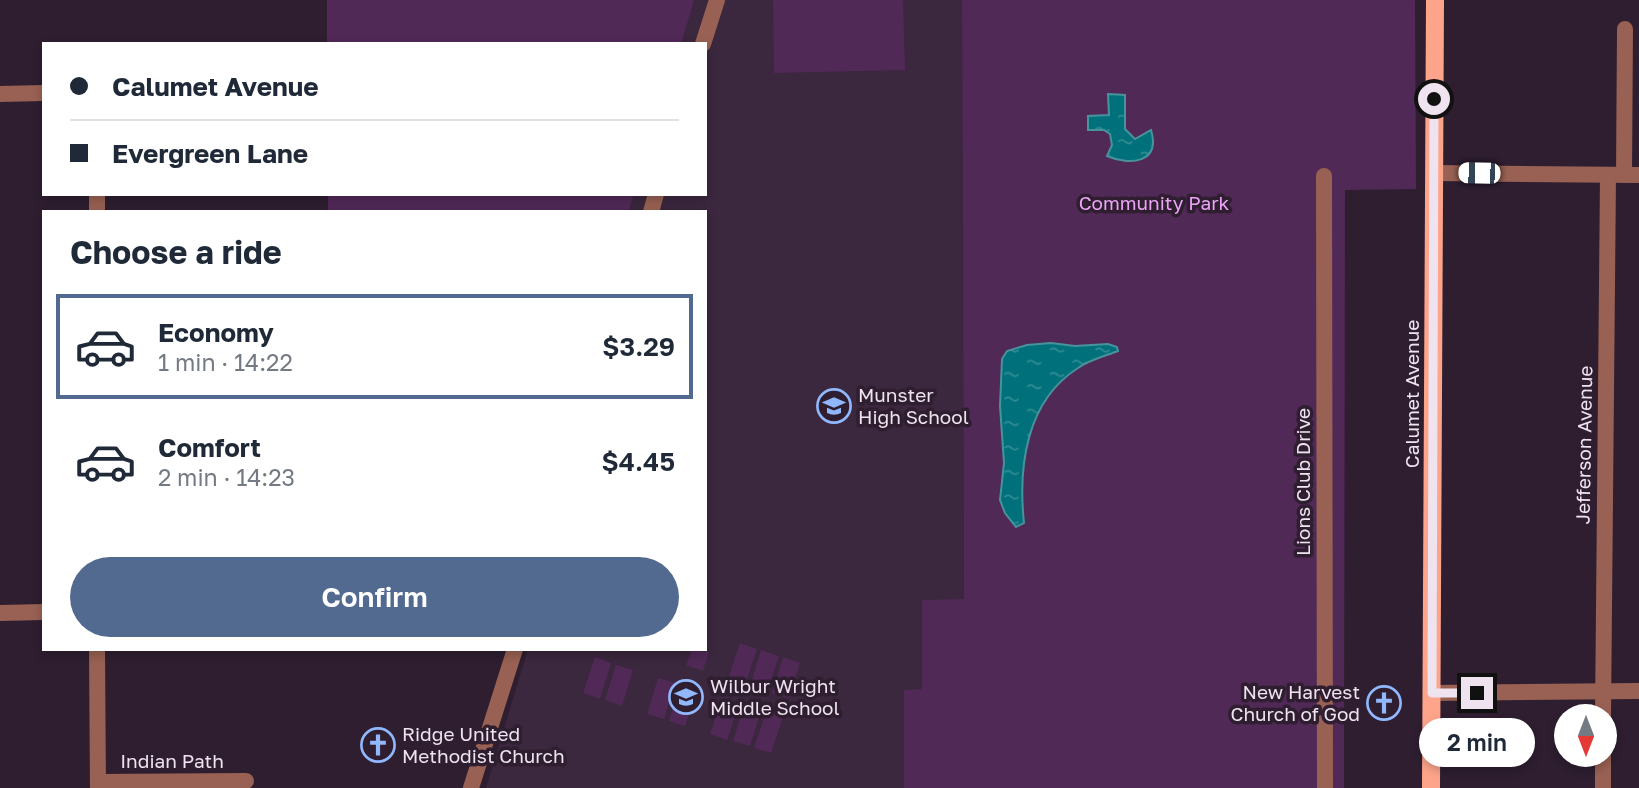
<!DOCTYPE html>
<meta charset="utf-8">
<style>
body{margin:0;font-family:"Golos Text",sans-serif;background:#f6f6f7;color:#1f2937;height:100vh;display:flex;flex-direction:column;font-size:26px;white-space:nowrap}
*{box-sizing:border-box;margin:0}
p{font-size:23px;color:#747a83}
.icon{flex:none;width:38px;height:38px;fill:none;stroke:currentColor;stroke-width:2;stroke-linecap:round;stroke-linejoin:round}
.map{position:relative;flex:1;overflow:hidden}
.panel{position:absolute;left:42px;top:210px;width:665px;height:441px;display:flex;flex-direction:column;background:#fff;border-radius:0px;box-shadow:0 4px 10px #0003}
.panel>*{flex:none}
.hud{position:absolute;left:42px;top:42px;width:665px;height:154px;border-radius:0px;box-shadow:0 4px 10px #0003;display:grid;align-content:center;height:154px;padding:0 28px;background:#fff}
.needle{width:46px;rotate:180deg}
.buttons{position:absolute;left:1554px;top:704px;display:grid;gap:14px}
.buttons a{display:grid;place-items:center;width:63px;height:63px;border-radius:50%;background:#fff;box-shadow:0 4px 10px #0003;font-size:35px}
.end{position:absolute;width:32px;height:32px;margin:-16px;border:9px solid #eee3ef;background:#111;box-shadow:0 0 0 4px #111}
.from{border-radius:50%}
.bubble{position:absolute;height:49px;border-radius:24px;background:#fff;box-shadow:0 4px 10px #0003;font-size:23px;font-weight:600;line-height:49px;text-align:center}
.car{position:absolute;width:21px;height:42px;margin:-21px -10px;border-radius:9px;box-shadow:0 0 5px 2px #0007;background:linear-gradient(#fff 24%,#345 0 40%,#fff 0 76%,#345 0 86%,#fff 0)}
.hud b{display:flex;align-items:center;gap:24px;height:66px;font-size:26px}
.hud b+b{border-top:2px solid #e0e1e3}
.hud i{width:18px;height:18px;background:#1f2937}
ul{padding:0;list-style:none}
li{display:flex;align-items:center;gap:21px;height:105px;margin:0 14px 10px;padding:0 14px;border:4px solid transparent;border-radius:0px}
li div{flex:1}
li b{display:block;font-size:26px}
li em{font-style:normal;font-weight:600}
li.current{border-color:#526990}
li>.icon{width:63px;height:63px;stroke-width:1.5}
h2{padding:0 28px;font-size:32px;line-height:84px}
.action{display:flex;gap:14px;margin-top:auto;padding:14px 28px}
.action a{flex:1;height:80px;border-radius:42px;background:#526990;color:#fff;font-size:28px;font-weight:600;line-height:80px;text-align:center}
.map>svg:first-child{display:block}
.built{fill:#3b273e}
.park{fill:#512957}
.water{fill:url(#water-ripples);stroke:#47939d;stroke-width:2}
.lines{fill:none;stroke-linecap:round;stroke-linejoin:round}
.minor{stroke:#986153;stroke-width:16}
.major{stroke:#fea48b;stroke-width:18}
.route{stroke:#eee3ef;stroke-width:9}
.labels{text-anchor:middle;stroke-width:7;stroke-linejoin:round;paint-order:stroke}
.park-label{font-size:19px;fill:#eca4f6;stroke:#2e1e30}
.street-label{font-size:19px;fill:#eee3ef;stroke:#2e1e30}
.poi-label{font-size:19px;fill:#eee3ef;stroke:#2e1e30;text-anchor:start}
</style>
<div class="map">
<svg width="1639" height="788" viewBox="0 0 1639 788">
<defs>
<pattern id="water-ripples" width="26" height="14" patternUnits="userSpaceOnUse" patternTransform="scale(1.75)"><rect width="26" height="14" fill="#00717a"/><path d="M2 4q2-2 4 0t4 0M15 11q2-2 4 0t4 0" fill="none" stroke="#328c94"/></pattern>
</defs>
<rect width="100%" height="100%" fill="#2e1e30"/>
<polygon class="built" points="327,0 962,0 964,600 922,601 922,690 904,690 904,788 486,788 528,649 705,649 705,212 328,212 328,194 705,194 705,44 327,44"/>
<g class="park">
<polygon points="327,0 694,0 681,44 327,44"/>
<polygon points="773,0 903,0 905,70 774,73"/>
<polygon points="962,0 1415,0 1416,189 1345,190 1344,788 904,788 904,690 922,689 922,600 964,599"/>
<polygon points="328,194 634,194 628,212 328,212"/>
<polygon points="740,643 757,649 745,685 728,679"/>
<polygon points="692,649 709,652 703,671 686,665"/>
<polygon points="761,650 779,656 767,691 750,686"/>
<polygon points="595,657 611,663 600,699 583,693"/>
<polygon points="783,657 800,663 789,698 772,693"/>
<polygon points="616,665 633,670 622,706 605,700"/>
<polygon points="658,678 675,683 664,719 647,714"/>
<polygon points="680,685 697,690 685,726 669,721"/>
<polygon points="722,698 739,704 727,740 710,734"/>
<polygon points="744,705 761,711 750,746 733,741"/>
<polygon points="766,712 783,717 771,753 754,748"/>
</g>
<g class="water">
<path d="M1108 94 1125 95V129L1135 139 1151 130C1161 163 1130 166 1107 156L1112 145 1110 134 1104 130H1088V116L1109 115Z"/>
<path d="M1051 343 1075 346 1108 344 1117 347 1118 351C1105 356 1089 360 1078 368 1026 401 1018 467 1024 523L1016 527 1005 513 1000 500 1004 463 1000 406 1002 359 1007 351 1027 345Z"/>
</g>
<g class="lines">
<g class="minor">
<polyline points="703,44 717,0"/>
<polyline points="0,94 44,93"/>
<polyline points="1434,173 1639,175"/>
<polyline points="1624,175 1625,29"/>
<polyline points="1324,176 1325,788"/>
<polyline points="97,194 97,212"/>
<polyline points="651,212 656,194"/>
<polyline points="0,613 44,612"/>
<polyline points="97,649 98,788"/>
<polyline points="1431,693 1639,691"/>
<polyline points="1603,716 1608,175"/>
<polyline points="98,782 246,781"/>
<polyline points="471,788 515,649"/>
<polyline points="1603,788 1603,754"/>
</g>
<polyline class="major" points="1431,788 1435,0"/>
</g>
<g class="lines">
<polyline class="route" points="1434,99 1432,693 1477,693"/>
</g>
<defs>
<g id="school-ring" transform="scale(1.75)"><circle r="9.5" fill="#2e1e30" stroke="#91b8fd" stroke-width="1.5"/><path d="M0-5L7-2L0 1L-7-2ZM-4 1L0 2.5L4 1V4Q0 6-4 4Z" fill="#91b8fd"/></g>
<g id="church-ring" transform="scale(1.75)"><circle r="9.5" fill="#2e1e30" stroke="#91b8fd" stroke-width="1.5"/><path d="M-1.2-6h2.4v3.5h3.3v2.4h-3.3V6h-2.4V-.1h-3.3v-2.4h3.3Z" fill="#91b8fd"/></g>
</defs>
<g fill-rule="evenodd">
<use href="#school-ring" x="834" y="406"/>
<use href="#school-ring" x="686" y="697"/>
<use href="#church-ring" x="1384" y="703"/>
<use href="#church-ring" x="378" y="745"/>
</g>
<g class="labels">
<g class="park-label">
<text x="1154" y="210">Community Park</text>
</g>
<g class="street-label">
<text transform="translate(1412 394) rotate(-90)" y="7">Calumet Avenue</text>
<text transform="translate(1584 445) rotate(-89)" y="7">Jefferson Avenue</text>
<text transform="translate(1303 482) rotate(-90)" y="7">Lions Club Drive</text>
<text x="172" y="768">Indian Path</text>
</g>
<g class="poi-label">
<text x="858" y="402">Munster<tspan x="858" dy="22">High School</tspan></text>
<text x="710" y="693">Wilbur Wright<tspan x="710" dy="22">Middle School</tspan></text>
<text x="1360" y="699" text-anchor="end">New Harvest<tspan x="1360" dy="22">Church of God</tspan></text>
<text x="402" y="741">Ridge United<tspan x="402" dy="22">Methodist Church</tspan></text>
</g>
</g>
</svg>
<div class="buttons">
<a><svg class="needle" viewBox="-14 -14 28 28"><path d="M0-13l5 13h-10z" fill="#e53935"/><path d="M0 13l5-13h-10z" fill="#747a83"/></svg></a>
</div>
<i class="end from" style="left:1434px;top:99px"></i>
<i class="end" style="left:1477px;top:693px"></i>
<div class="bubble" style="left:1419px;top:718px;width:116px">2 min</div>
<i class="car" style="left:1479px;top:173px;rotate:271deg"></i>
<div class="hud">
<b><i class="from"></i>Calumet Avenue</b>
<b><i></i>Evergreen Lane</b>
</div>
<section class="panel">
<h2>Choose a ride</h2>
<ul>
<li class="current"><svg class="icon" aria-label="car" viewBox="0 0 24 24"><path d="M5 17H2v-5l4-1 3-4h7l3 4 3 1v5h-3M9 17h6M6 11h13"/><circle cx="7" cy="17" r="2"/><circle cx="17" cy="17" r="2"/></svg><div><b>Economy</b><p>1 min · 14:22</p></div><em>$3.29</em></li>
<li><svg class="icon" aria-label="car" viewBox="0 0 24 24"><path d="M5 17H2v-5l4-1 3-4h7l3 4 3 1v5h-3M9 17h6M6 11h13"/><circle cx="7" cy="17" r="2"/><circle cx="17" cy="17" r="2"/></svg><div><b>Comfort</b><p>2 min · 14:23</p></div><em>$4.45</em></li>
</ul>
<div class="action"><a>Confirm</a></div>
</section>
</div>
